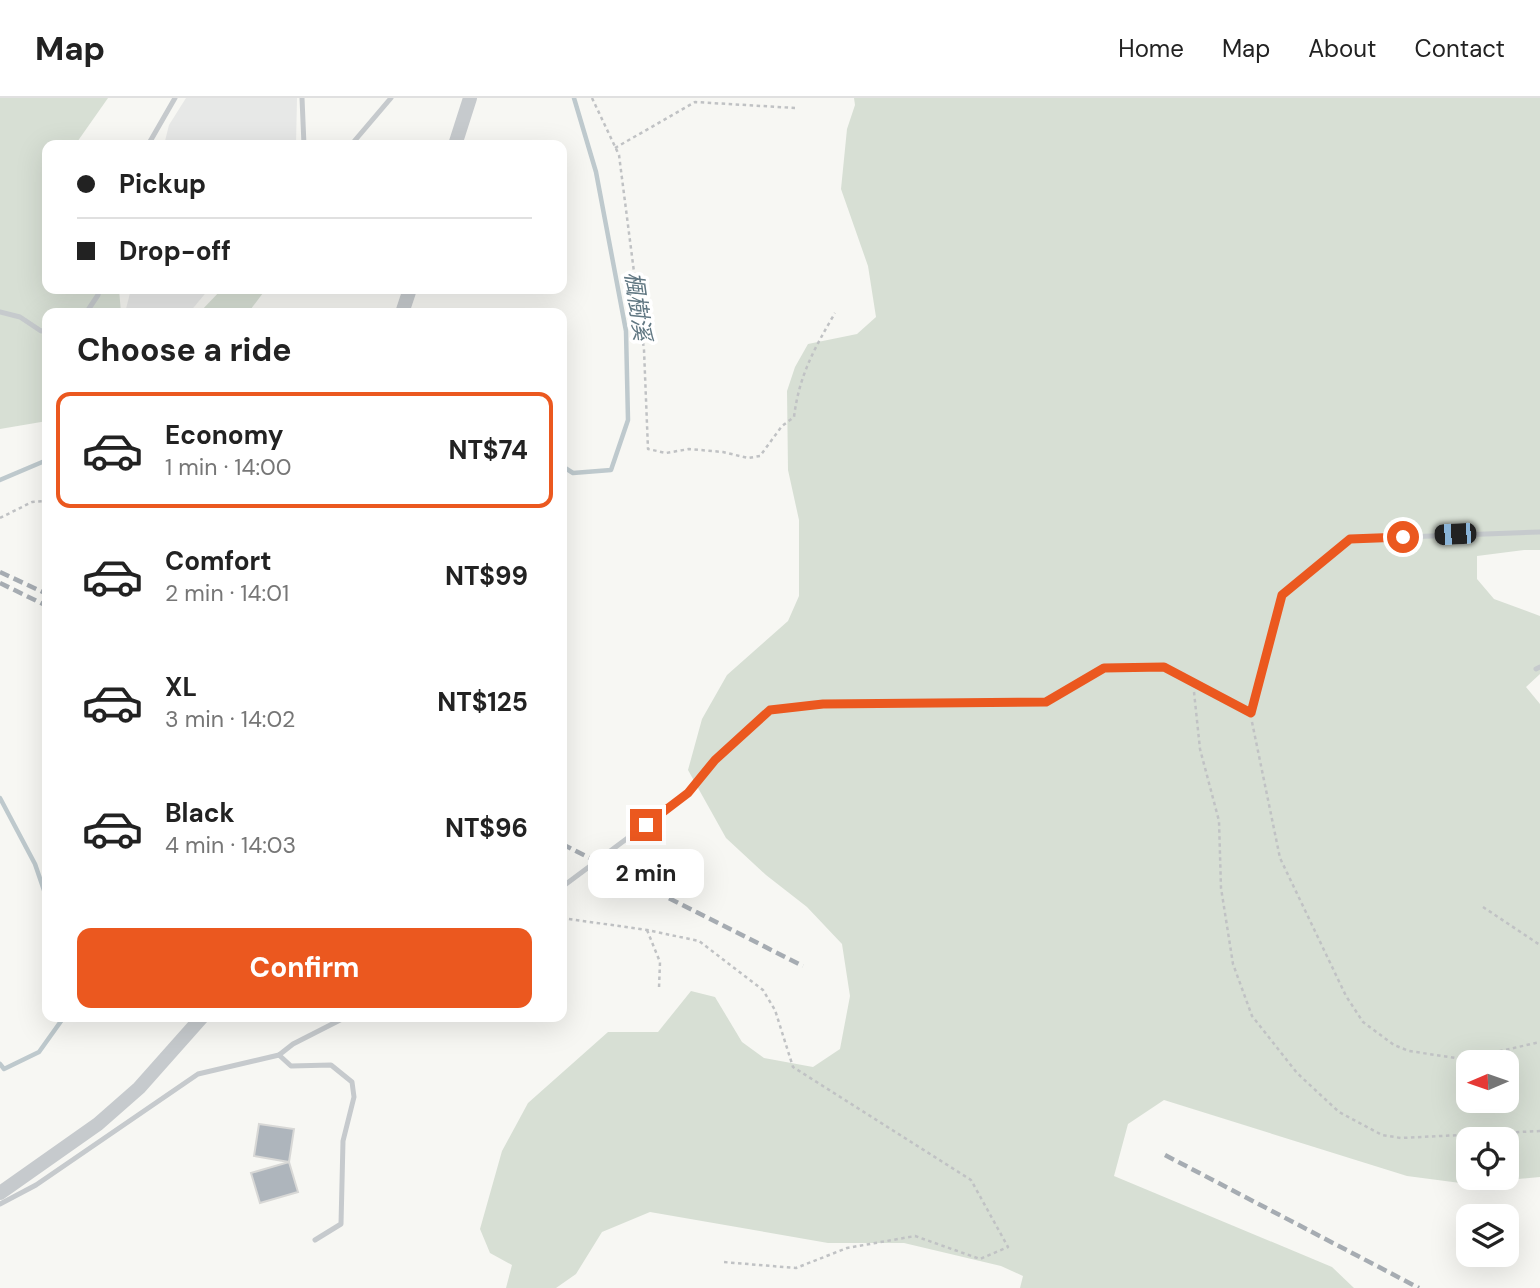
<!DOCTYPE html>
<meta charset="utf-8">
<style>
body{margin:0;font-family:"DM Sans","Noto Sans TC",sans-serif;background:#f2f2f2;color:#222;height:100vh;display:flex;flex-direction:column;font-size:26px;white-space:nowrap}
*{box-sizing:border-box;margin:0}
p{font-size:23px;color:#767676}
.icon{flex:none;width:38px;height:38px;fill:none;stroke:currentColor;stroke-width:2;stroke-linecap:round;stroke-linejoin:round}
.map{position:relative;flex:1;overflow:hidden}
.sheet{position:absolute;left:42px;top:210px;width:525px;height:714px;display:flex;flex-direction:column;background:#fff;border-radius:14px;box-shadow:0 7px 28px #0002}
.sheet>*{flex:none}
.banner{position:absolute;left:42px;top:42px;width:525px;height:154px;border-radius:14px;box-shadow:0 7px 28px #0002;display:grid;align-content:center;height:154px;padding:0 35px;background:#fff}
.needle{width:46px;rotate:268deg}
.controls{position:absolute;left:1456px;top:952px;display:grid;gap:14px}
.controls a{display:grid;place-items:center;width:63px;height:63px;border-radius:14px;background:#fff;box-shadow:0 7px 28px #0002;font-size:35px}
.end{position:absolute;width:32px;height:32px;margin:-16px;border:9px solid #eb581f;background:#fff;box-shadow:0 0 0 4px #fff}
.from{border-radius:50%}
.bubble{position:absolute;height:49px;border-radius:14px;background:#fff;box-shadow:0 7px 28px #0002;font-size:23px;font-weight:700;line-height:49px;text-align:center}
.car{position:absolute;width:21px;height:42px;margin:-21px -10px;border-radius:9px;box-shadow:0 0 5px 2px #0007;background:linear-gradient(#222 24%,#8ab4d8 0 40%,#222 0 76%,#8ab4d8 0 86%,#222 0)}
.banner b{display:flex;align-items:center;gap:24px;height:66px;font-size:26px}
.banner b+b{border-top:2px solid #e0e0e0}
.banner i{width:18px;height:18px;background:#222}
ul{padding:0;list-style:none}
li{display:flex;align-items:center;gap:21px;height:116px;margin:0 14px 10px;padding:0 21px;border:4px solid transparent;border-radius:14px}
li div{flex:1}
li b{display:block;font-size:26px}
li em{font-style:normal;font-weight:700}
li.selected{border-color:#eb581f}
li>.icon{width:63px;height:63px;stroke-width:1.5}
h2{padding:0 35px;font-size:32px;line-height:84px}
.cta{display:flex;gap:14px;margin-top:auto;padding:14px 35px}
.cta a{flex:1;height:80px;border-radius:14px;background:#eb581f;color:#fff;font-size:28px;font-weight:700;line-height:80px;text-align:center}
header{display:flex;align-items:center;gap:42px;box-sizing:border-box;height:98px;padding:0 35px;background:#fff;border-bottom:2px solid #e0e0e0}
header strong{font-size:33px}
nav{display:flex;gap:38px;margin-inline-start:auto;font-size:24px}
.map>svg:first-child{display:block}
.built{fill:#e7e8e7}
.green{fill:#d7dfd4;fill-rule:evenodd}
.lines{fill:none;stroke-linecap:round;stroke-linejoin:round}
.stream{stroke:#bec9cd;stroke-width:4.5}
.building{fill:#aeb5bc;stroke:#d8d8d6;stroke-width:2}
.path{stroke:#c0c2c4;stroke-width:2.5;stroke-dasharray:3.5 3.5;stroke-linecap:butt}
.service{stroke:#c6cacd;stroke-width:5}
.tertiary{stroke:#c6cacd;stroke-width:14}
.rail{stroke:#a6acb2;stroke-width:4.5;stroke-dasharray:10 5;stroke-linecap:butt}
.service-bridge{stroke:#c6cacd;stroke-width:5}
.route{stroke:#eb581f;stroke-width:9}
.labels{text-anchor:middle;stroke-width:7;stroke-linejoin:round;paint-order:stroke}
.water-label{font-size:23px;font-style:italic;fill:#607782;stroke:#fff}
</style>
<header>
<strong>Map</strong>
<nav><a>Home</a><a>Map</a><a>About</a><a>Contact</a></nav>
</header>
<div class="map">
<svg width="1540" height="1190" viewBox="0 0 1540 1190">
<rect width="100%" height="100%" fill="#f7f7f3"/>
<g class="built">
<polygon points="186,0 297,0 296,47 164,47 169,27"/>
<polygon points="131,191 209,191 189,215 125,215"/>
</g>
<g class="green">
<polygon points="0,0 108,0 75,47 47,47 47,191 119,191 121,215 47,215 47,323 0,331"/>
<path d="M854 0H1540V452H1524L1477 458V481L1494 501 1540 518V576L1526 589 1540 606V1079L1468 1086 1407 1078 1164 1002 1128 1026 1114 1078 1332 1169 1354 1190H1020L1023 1178 1001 1168 904 1145H828L650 1114 602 1134 576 1176 556 1190H506L512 1167 490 1155 480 1131 502 1053 528 1005 608 934H658L691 893 715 899 742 944 764 960 813 969 840 951 850 898 842 846 807 809 766 777 726 740 688 672 702 621 727 577 788 523 799 498V422L788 372 787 293 795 269 808 246 857 236 876 219 868 168 841 91 847 31 855 7ZM1468 964H1507V1003H1468ZM1468 1041H1507V1080H1468Z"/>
<polygon points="222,191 266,191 248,215 199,215"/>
</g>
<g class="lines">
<g class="stream">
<polyline points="562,368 573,375 611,372 628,322 626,233 596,74 574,0"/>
<polyline points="0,382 47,362"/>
<polyline points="0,700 35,766 47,801"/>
<polyline points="0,966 4,971 39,954 64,919"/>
</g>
</g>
<g class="building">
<polygon points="259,1026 294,1031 289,1064 254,1058"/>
<polygon points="289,1064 298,1094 260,1105 251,1075"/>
</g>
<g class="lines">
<g class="path">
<path d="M592 0 619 57 644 252 648 351 666 355 689 351 723 354 748 360 760 358 782 328 794 319C799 278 814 251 835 215"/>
<polyline points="615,50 695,4 795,10"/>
<polyline points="0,420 32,404 47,403"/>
<polyline points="1194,594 1200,651 1219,723 1221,790 1233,866 1252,918 1297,975 1339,1014 1382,1037 1401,1040 1540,1033"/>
<polyline points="1252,624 1280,760 1346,898 1363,924 1394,947 1409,953 1456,960 1483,957 1540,944"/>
<polyline points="1483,809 1540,847"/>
<polyline points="562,820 647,832 699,843 763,892 775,912 793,969 971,1082 1008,1149 980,1161 915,1138 847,1150 796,1170 723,1164"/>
<polyline points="647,832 660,864 659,890"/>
</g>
<g class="service">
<polyline points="302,0 304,47"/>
<polyline points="148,47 175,0"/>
<polyline points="351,47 391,0"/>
<polyline points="0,214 20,219 41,233 47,232"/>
<polyline points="86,215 98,197 99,191"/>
<polyline points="1536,571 1540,569"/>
<polyline points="688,695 715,662 770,612 823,606 1046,604 1104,570 1164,569 1251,615 1282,497 1350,441 1540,434"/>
<polyline points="279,957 291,968 331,967 352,984 354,999 343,1043 341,1126 315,1142"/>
<polyline points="0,1106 36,1087 198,976 279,957 293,946 346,919"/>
</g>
<g class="tertiary">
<polyline points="455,47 470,0"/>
<polyline points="402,215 410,191"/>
<polyline points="0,1095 98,1026 139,990 202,919"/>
</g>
<g class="rail">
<polyline points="0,474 47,496"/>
<polyline points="0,485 47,508"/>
<polyline points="562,746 803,868"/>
<polyline points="1165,1057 1419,1190"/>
</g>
<polyline class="service-bridge" points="562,789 688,695"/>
</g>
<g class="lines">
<polyline class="route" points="646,727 688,695 715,662 770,612 823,606 1046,604 1104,570 1164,569 1251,615 1282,497 1350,441 1403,439"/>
</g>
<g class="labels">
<g class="water-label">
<text transform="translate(638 208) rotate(82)" y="8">楓樹溪</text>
</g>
</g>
</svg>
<div class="controls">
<a><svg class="needle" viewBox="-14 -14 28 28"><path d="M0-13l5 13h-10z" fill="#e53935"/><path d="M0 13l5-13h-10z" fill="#767676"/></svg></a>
<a><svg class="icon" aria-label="locate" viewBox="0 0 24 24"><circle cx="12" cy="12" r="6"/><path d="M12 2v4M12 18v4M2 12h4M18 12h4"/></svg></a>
<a><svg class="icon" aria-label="layers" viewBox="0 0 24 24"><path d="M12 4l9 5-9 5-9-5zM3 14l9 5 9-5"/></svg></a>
</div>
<i class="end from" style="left:1403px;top:439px"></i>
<i class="end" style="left:646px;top:727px"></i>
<div class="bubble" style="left:588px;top:751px;width:116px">2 min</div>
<i class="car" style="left:1455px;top:436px;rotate:267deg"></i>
<div class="banner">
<b><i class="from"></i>Pickup</b>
<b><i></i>Drop-off</b>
</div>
<section class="sheet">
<h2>Choose a ride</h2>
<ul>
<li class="selected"><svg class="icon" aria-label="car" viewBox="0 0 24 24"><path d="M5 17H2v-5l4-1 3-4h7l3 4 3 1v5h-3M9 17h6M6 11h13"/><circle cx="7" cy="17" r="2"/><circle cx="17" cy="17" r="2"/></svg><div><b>Economy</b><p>1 min · 14:00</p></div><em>NT$74</em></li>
<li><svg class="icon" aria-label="car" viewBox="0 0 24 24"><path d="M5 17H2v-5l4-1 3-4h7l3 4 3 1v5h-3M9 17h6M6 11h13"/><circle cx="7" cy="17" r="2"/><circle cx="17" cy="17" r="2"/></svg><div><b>Comfort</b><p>2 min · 14:01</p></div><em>NT$99</em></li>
<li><svg class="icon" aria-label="car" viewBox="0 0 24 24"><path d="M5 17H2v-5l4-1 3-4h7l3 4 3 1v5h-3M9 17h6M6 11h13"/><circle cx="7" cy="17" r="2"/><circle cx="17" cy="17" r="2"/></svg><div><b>XL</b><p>3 min · 14:02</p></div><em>NT$125</em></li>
<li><svg class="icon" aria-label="car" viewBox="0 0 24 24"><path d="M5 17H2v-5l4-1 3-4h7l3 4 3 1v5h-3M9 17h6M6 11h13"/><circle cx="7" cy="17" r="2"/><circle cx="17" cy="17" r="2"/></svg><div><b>Black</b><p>4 min · 14:03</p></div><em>NT$96</em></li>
</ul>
<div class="cta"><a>Confirm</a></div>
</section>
</div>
